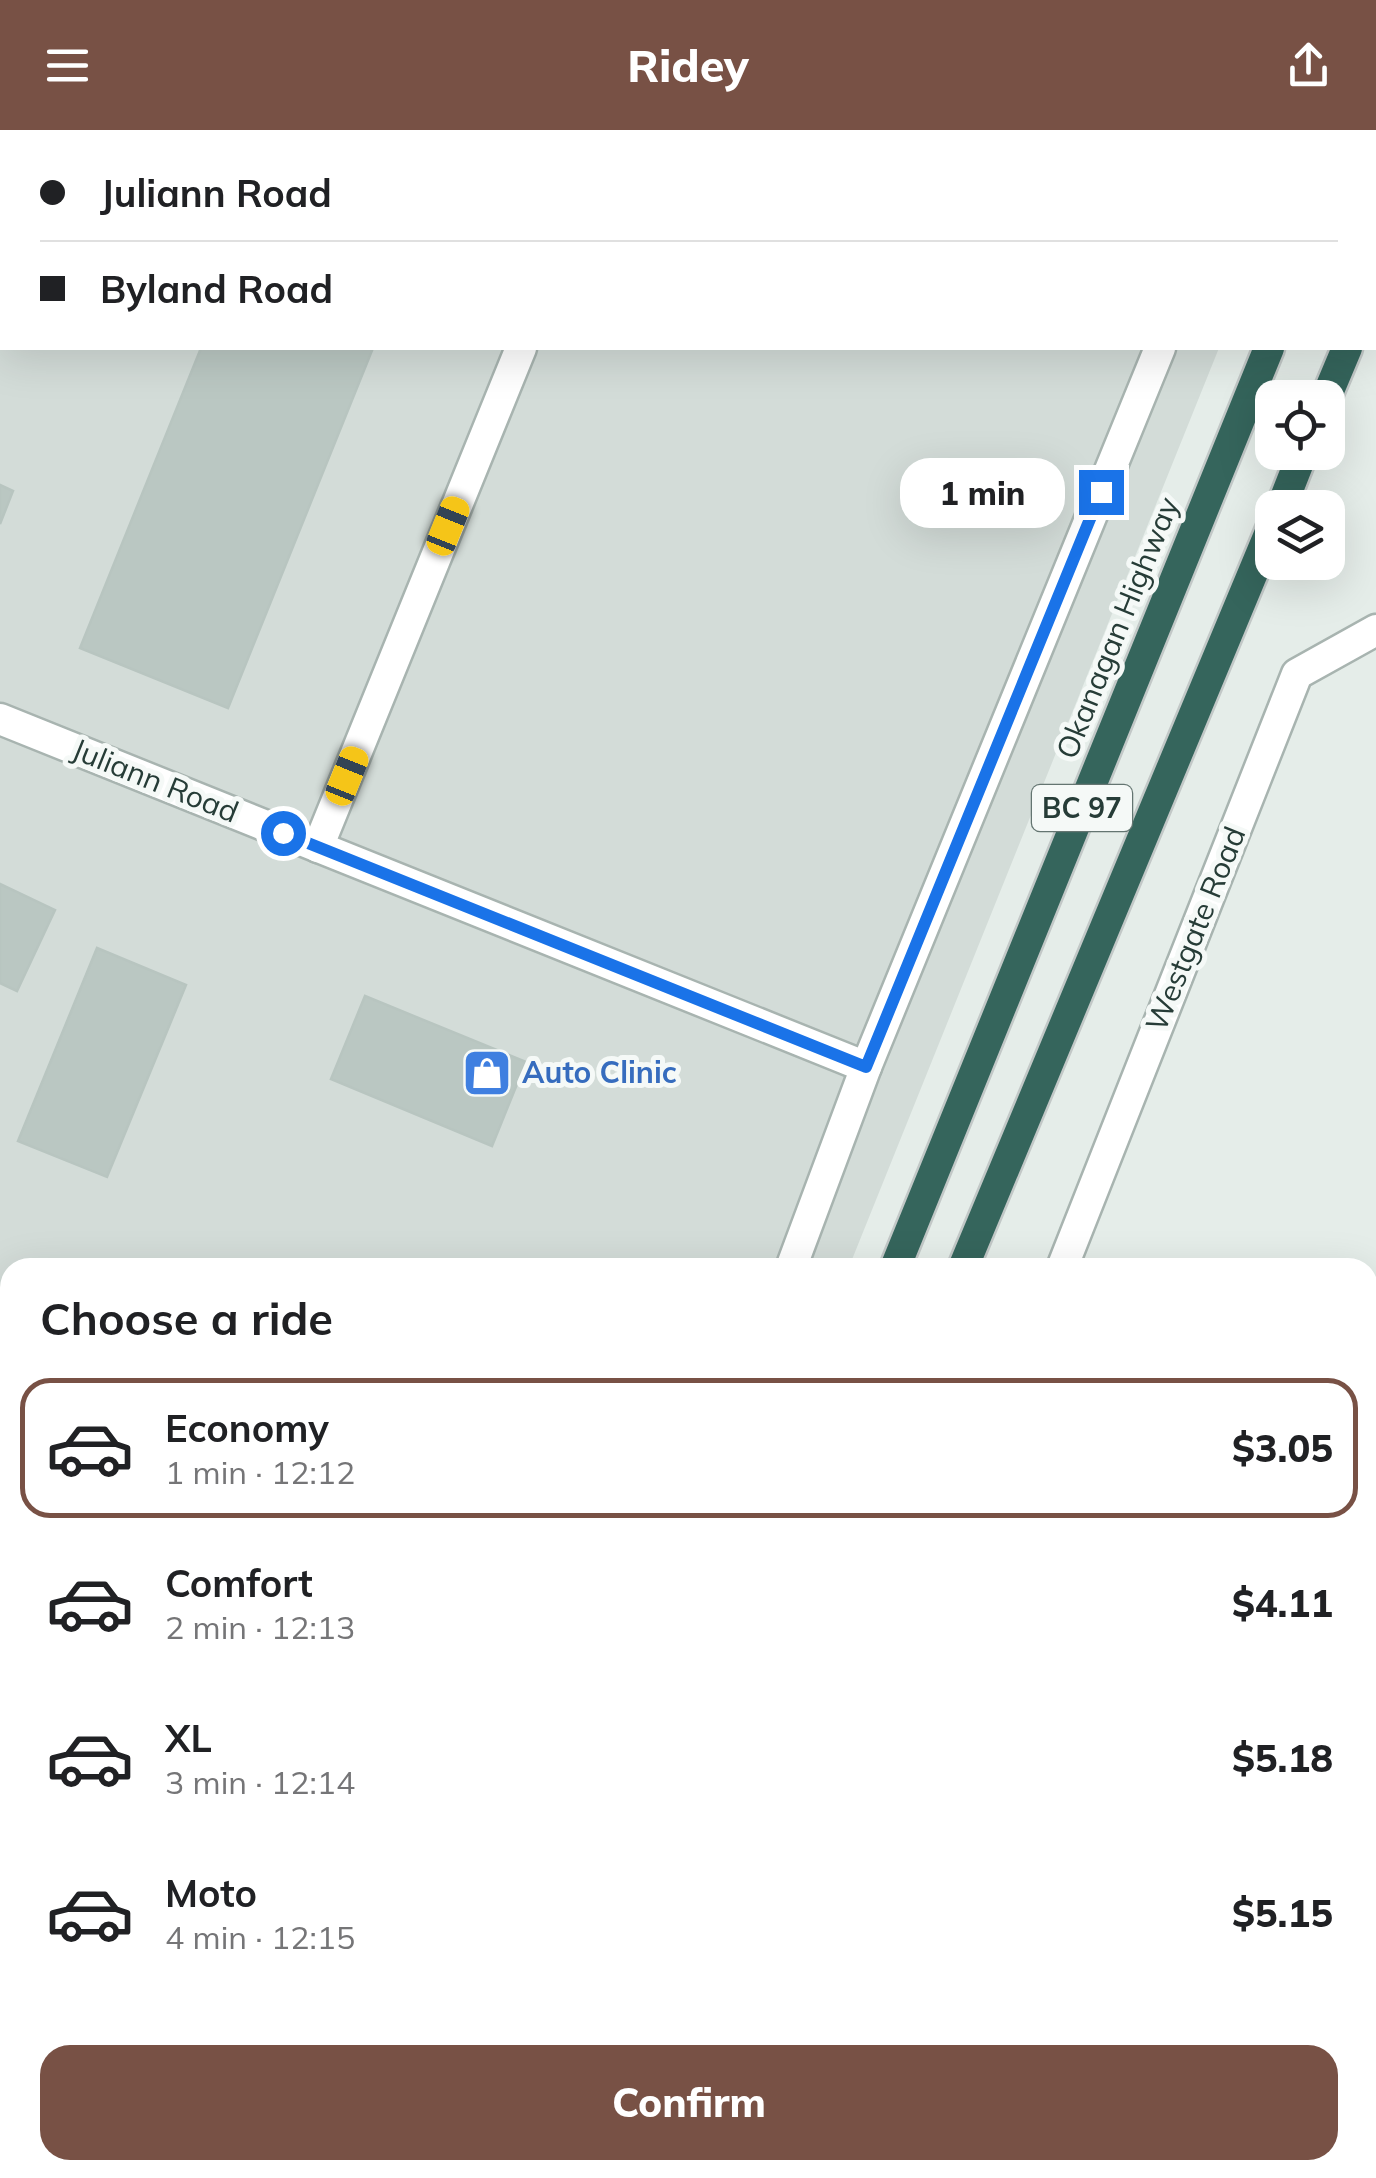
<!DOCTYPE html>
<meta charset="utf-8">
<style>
body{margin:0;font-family:Mulish,sans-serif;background:#f2f2f2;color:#202124;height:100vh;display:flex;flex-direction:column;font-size:38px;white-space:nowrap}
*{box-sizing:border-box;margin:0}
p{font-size:32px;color:#757577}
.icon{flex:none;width:55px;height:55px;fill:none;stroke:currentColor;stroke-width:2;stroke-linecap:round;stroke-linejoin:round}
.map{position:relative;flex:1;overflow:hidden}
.details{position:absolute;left:0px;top:1128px;width:1378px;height:922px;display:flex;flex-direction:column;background:#fff;border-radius:30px 30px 0 0;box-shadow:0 10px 40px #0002}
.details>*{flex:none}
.banner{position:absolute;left:0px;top:0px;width:1378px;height:220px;box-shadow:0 10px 40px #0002;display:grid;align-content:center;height:220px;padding:0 40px;background:#fff}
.fabs{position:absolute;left:1255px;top:250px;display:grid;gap:20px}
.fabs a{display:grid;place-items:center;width:90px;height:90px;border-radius:20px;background:#fff;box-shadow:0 10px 40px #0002;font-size:50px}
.end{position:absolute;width:45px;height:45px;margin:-22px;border:12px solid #1a73e8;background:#fff;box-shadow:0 0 0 5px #fff}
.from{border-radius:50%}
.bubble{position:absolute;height:70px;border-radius:30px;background:#fff;box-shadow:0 10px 40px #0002;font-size:32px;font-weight:800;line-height:70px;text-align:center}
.car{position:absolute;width:30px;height:60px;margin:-30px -15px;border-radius:12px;box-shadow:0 0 8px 2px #0007;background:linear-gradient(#f5c518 24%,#345 0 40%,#f5c518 0 76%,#345 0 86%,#f5c518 0)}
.banner b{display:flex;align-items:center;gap:35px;height:95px;font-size:38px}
.banner b+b{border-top:2px solid #e0e0e0}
.banner i{width:25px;height:25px;background:#202124}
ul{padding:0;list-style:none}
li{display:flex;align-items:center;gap:30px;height:140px;margin:0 20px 15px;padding:0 20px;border:5px solid transparent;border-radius:30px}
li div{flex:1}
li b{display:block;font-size:38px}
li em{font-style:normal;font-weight:800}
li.current{border-color:#785145}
li>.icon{width:90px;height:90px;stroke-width:1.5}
h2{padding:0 40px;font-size:45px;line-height:120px}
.action{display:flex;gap:20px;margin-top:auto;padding:20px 40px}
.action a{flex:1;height:115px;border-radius:30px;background:#785145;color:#fff;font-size:40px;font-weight:800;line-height:115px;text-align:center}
header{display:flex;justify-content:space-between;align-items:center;height:130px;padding:0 40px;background:#785145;color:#fff;font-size:45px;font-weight:800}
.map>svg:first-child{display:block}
.built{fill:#d3dcd8}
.building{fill:#bac7c2;stroke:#b8c5c0;stroke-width:2.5}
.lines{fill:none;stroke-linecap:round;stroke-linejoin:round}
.street-casing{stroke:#a8b4b0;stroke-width:35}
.highway-casing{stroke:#c2c8c7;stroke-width:35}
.street{stroke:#fff;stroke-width:30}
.highway{stroke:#35655c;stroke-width:30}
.route{stroke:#1a73e8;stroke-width:12}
.labels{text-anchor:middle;stroke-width:10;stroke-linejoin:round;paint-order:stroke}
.shield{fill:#f5f9f7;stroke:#647571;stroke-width:2.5}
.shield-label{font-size:28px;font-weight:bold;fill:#263c37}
.street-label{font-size:30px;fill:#263c37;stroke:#f5f9f7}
.shop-label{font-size:30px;font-weight:bold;fill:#366cbe;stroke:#f5f9f7;text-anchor:start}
</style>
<header><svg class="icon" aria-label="menu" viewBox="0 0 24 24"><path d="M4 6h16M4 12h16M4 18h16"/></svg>Ridey<svg class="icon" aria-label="share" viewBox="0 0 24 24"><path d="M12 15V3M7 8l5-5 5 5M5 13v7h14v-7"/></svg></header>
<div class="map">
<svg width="1376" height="2048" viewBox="0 0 1376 2048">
<rect width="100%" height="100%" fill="#e5ede9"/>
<polygon class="built" points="0,0 1307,0 2,2 2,218 1219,218 849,1137 10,1138 10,2040 487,2040 484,2048 0,2048"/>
<g class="building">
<polygon points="997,0 1180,0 1179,2"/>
<polygon points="201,218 373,218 228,578 80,518"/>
<polygon points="0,355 13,361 0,394"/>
<polygon points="0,754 55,780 17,861 0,853"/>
<polygon points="97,818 186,855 107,1047 18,1011"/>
<polygon points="365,866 526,932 492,1016 331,949"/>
<polygon points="0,1213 10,1217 10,1296 0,1292"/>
<polygon points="0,1326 10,1330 10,1735 0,1759"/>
</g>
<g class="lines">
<g class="street-casing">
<g id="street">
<polyline points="608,2 609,0"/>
<polyline points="0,589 866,937"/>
<polyline points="318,717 521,218"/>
<polyline points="791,1138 866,937 1160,218"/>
<polyline points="1062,1138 1297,544 1376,500"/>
<polyline points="1368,1749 1376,1753"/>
<polyline points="1064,2040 1067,2048"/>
<polyline points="453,2048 455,2040"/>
<polyline points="699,2048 701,2040"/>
</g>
</g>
<g class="highway-casing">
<g id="highway">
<polyline points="1356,2 1357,0"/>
<polyline points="1375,151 1376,149"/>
<polyline points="1326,268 1347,218"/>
<polyline points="1281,378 1303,322"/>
<polyline points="895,1138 1269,218"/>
<polyline points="963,1138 1272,397"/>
<polyline points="529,2048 531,2040"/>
<polyline points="596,2048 598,2040"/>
</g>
</g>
<use href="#street" class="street"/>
<use href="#highway" class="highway"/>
</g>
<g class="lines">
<polyline class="route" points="283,703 866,937 1101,362"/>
</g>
<defs>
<g id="shop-square" transform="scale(2.5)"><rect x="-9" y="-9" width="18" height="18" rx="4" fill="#3f7fe0" stroke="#f5f9f7"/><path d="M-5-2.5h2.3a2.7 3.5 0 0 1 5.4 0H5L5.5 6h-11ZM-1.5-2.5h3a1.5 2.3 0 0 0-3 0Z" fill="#fff"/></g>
</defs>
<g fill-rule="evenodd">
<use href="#shop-square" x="487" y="943"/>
</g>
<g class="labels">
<rect class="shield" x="1032" y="655" width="100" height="46" rx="8"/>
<g class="shield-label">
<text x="1082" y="688">BC 97</text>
</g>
<g class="street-label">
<text transform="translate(1118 498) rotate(-68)" y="10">Okanagan Highway</text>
<text transform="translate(155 651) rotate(22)" y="10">Juliann Road</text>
<text transform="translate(1196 799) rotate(-68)" y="10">Westgate Road</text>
</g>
<g class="shop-label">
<text x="522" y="953">Auto Clinic</text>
</g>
</g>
</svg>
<div class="fabs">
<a><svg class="icon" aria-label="locate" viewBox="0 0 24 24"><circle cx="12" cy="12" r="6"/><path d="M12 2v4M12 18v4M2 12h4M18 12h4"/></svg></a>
<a><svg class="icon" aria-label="layers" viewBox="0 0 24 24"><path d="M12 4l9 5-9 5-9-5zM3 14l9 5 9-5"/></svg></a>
</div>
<i class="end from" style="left:283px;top:703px"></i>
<i class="end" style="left:1101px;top:362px"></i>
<div class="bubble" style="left:900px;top:328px;width:165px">1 min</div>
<i class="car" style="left:448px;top:396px;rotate:22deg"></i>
<i class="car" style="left:347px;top:646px;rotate:22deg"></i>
<div class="banner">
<b><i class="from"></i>Juliann Road</b>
<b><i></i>Byland Road</b>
</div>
<section class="details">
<h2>Choose a ride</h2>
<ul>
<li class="current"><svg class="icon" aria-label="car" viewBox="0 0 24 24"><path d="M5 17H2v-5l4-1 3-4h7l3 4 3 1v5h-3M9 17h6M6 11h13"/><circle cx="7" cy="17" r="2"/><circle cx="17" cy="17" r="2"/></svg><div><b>Economy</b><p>1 min · 12:12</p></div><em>$3.05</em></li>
<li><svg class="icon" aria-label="car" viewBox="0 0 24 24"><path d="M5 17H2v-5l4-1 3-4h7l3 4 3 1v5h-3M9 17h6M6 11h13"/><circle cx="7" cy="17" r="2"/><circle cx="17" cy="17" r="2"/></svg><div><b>Comfort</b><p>2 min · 12:13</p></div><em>$4.11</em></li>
<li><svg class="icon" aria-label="car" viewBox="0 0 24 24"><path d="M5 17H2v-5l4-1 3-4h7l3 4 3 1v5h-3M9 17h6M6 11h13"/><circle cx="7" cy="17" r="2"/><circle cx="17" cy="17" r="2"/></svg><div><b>XL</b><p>3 min · 12:14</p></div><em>$5.18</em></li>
<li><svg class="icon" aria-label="car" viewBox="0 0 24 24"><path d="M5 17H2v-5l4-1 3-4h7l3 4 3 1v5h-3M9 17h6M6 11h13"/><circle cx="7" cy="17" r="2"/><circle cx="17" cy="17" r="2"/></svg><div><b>Moto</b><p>4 min · 12:15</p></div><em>$5.15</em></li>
</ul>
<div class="action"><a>Confirm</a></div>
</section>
</div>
